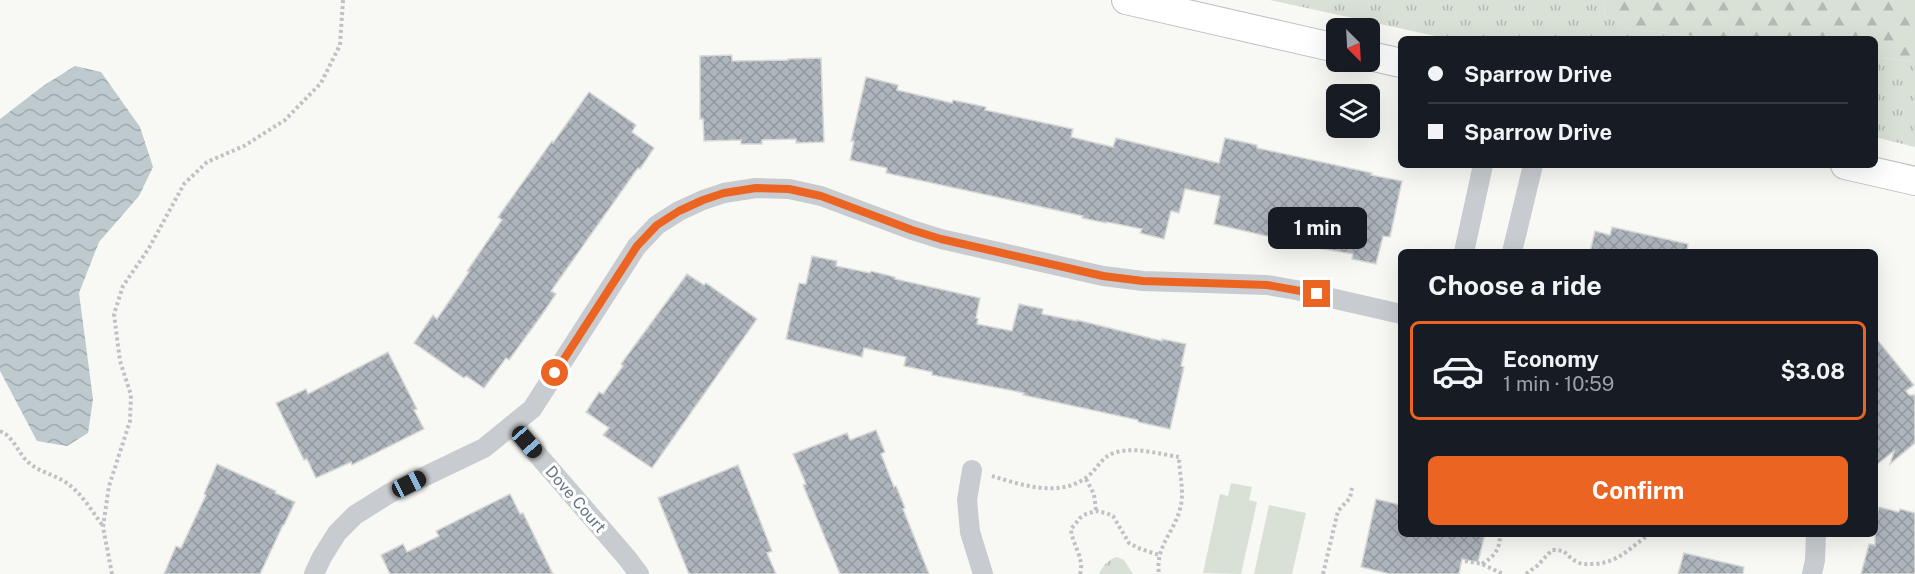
<!DOCTYPE html>
<meta charset="utf-8">
<style>
body{margin:0;font-family:"Public Sans",sans-serif;background:#242831;color:#f1f3f6;height:100vh;display:flex;flex-direction:column;font-size:22px;white-space:nowrap}
*{box-sizing:border-box;margin:0}
p{font-size:20px;color:#9ea1a6}
.icon{flex:none;width:33px;height:33px;fill:none;stroke:currentColor;stroke-width:2;stroke-linecap:round;stroke-linejoin:round}
.map{position:relative;flex:1;overflow:hidden}
.details{position:absolute;left:1398px;top:249px;width:480px;height:288px;display:flex;flex-direction:column;background:#171b24;border-radius:9px;box-shadow:0 6px 24px #0002}
.details>*{flex:none}
.banner{position:absolute;left:1398px;top:36px;width:480px;height:132px;border-radius:9px;box-shadow:0 6px 24px #0002;display:grid;align-content:center;height:132px;padding:0 30px;background:#171b24}
.needle{width:39px;rotate:156deg}
.controls{position:absolute;left:1326px;top:18px;display:grid;gap:12px}
.controls a{display:grid;place-items:center;width:54px;height:54px;border-radius:9px;background:#171b24;box-shadow:0 6px 24px #0002;font-size:30px}
.end{position:absolute;width:27px;height:27px;margin:-14px;border:8px solid #eb6422;background:#fff;box-shadow:0 0 0 3px #fff}
.from{border-radius:50%}
.bubble{position:absolute;height:42px;border-radius:9px;background:#171b24;box-shadow:0 6px 24px #0002;font-size:20px;font-weight:700;line-height:42px;text-align:center}
.car{position:absolute;width:18px;height:36px;margin:-18px -9px;border-radius:8px;box-shadow:0 0 4px 2px #0007;background:linear-gradient(#222 24%,#8ab4d8 0 40%,#222 0 76%,#8ab4d8 0 86%,#222 0)}
.banner b{display:flex;align-items:center;gap:21px;height:57px;font-size:22px}
.banner b+b{border-top:2px solid #363941}
.banner i{width:15px;height:15px;background:#f1f3f6}
ul{padding:0;list-style:none}
li{display:flex;align-items:center;gap:18px;height:99px;margin:0 12px 9px;padding:0 18px;border:3px solid transparent;border-radius:9px}
li div{flex:1}
li b{display:block;font-size:22px}
li em{font-style:normal;font-weight:700}
li.on{border-color:#eb6422}
li>.icon{width:54px;height:54px;stroke-width:1.5}
h2{padding:0 30px;font-size:27px;line-height:72px}
.cta{display:flex;gap:12px;margin-top:auto;padding:12px 30px}
.cta a{flex:1;height:69px;border-radius:9px;background:#eb6422;color:#fff;font-size:24px;font-weight:700;line-height:69px;text-align:center}
.map>svg:first-child{display:block}
.grass{fill:url(#grass-tufts)}
.forest{fill:url(#forest-firs)}
.park{fill:#d9e0d6}
.water{fill:url(#water-waves)}
.building{fill:url(#building-cross-hatch);stroke:#d9dad7;stroke-width:1.5}
.lines{fill:none;stroke-linecap:round;stroke-linejoin:round}
.secondary-casing{stroke:#babec3;stroke-width:30}
.path{stroke:#bfc2c4;stroke-width:4;stroke-dasharray:3 3;stroke-linecap:butt}
.street{stroke:#c8cbcf;stroke-width:20}
.secondary{stroke:#fff;stroke-width:28}
.route{stroke:#eb6422;stroke-width:8}
.labels{text-anchor:middle;stroke-width:6;stroke-linejoin:round;paint-order:stroke}
.street-label{font-size:16px;fill:#667587;stroke:#fff}
</style>
<div class="map">
<svg width="1915" height="574" viewBox="0 0 1915 574">
<defs>
<pattern id="grass-tufts" width="24" height="20" patternUnits="userSpaceOnUse" patternTransform="scale(1.5)"><rect width="24" height="20" fill="#d9e0d6"/><path d="M3 7l-1-3M5 7V3M7 7l1-3M15 17l-1-3M17 17v-4M19 17l1-3" fill="none" stroke="#b4bab3"/></pattern>
<pattern id="forest-firs" width="22" height="20" patternUnits="userSpaceOnUse" patternTransform="scale(1.5)"><rect width="22" height="20" fill="#d9e0d6"/><path d="M5 1l3.5 6h-7zM16 11l3.5 6h-7z" fill="#b4bab3"/></pattern>
<pattern id="water-waves" width="16" height="10" patternUnits="userSpaceOnUse" patternTransform="scale(1.5)"><rect width="16" height="10" fill="#bfcacf"/><path d="M0 5q4-4 8 0t8 0" fill="none" stroke="#9fa9ae"/></pattern>
<pattern id="building-cross-hatch" width="8" height="8" patternUnits="userSpaceOnUse" patternTransform="scale(1.5)"><rect width="8" height="8" fill="#aeb5bc"/><path d="M0 0l8 8M0 8l8-8" fill="none" stroke="#91989e"/></pattern>
</defs>
<rect width="100%" height="100%" fill="#f8f8f5"/>
<g class="grass">
<polygon points="1270,0 1603,0 1605,15 1632,29 1721,39 1449,39"/>
<polygon points="1875,57 1915,62 1915,147 1875,137"/>
<path d="M1117 557 1124 560 1133 574H1099C1103 566 1108 559 1117 557Z"/>
</g>
<polygon class="forest" points="1603,0 1915,0 1915,62 1875,57 1875,39 1721,39 1632,29 1605,15"/>
<g class="park">
<polygon points="1231,483 1252,487 1249,500 1257,502 1241,574 1203,573 1220,494 1228,496"/>
<polygon points="1269,505 1306,513 1292,574 1254,574"/>
</g>
<polygon class="water" points="75,66 101,72 140,127 153,167 139,196 99,242 79,293 93,399 88,433 67,446 37,441 0,371 0,119 43,86"/>
<g class="building">
<polygon points="732,55 732,61 788,60 788,59 821,58 824,142 796,143 796,139 762,140 762,144 741,144 741,140 704,141 703,119 700,119 700,56"/>
<polygon points="866,77 898,85 897,90 952,103 953,100 986,107 985,110 1073,129 1071,137 1113,147 1116,138 1219,163 1225,138 1257,145 1257,148 1372,173 1371,175 1402,181 1390,237 1383,236 1376,264 1352,259 1353,254 1293,244 1293,242 1214,224 1220,196 1185,189 1179,213 1171,211 1164,239 1140,233 1142,229 1107,222 1106,223 1082,218 1083,216 886,173 887,168 850,160 854,141 851,141"/>
<polygon points="589,92 636,125 632,132 654,148 640,169 638,168 551,291 556,294 541,316 509,360 506,358 484,388 466,376 464,378 414,343 433,315 437,319 469,272 467,271 502,220 498,217 552,141 553,143"/>
<polygon points="1612,227 1688,244 1687,252 1590,252 1595,231 1610,235"/>
<polygon points="812,256 837,261 836,266 870,273 871,271 895,277 895,279 980,298 976,318 978,319 977,324 1012,331 1019,304 1043,309 1042,314 1077,321 1077,320 1162,341 1162,339 1186,344 1181,366 1184,367 1170,429 1138,422 1138,420 1023,395 1024,393 932,375 932,372 904,366 906,357 864,348 862,357 786,339 799,283 806,284"/>
<polygon points="687,274 704,285 706,283 757,319 652,468 603,435 609,428 586,412 599,392 603,394 623,366 621,364"/>
<polygon points="1875,337 1914,385 1906,391 1909,395 1915,395 1915,443 1890,464 1894,451 1875,466"/>
<polygon points="388,352 417,409 414,410 424,429 352,465 351,462 316,478 307,459 304,460 276,403 306,389 308,394"/>
<polygon points="876,430 885,452 881,454 894,487 896,486 905,508 903,509 929,574 840,574 803,485 806,484 793,454 847,433 850,440"/>
<polygon points="217,464 276,491 275,493 295,502 284,525 283,525 260,574 164,574 176,546 181,548 206,495 204,494"/>
<polygon points="738,465 772,551 767,553 776,574 689,574 658,498"/>
<polygon points="510,494 520,514 523,513 553,574 390,574 381,555 403,544 407,552 439,536 436,531"/>
<polygon points="1376,499 1401,505 1401,534 1485,534 1478,562 1462,559 1459,574 1390,574 1361,567"/>
<polygon points="1879,507 1899,512 1900,509 1915,513 1915,574 1861,574 1869,544 1875,545 1875,522"/>
<polygon points="1684,553 1744,567 1743,574 1678,574"/>
</g>
<g class="lines">
<g class="secondary-casing">
<g id="secondary">
<polyline points="1126,0 1336,48"/>
<polyline points="1370,56 1401,63"/>
<polyline points="1845,165 1915,181"/>
</g>
</g>
<g class="path">
<path d="M0 431C14 437 18 453 28 462 38 471 51 474 62 480 80 490 91 510 103 526"/>
<path d="M992 476C1022 485 1059 498 1087 477 1097 470 1101 457 1114 453 1134 446 1159 454 1179 457 1179 474 1185 492 1180 509 1174 533 1155 546 1159 574"/>
<polyline points="1086,479 1094,494 1096,511"/>
<polyline points="1465,561 1482,564 1503,574"/>
<path d="M1482 564C1495 556 1500 549 1500 534"/>
<polyline points="112,574 103,527 109,486 130,421 131,395 120,361 114,314 123,286 149,248 184,184 207,162 244,146 285,120 321,83 340,45 343,0"/>
<path d="M1080 574C1085 558 1072 545 1071 529L1080 518 1086 514 1096 511 1106 513 1113 516 1129 543 1138 548 1159 555"/>
<polyline points="1323,574 1338,511 1350,498 1352,488"/>
<path d="M1526 574 1537 566 1552 550C1569 550 1564 555 1577 562 1582 565 1589 564 1596 564 1621 561 1630 547 1650 534"/>
</g>
<g class="street">
<polyline points="1464,252 1483,165"/>
<polyline points="1512,252 1533,165"/>
<polyline points="512,425 627,558 639,574"/>
<polyline points="972,470 967,500 970,532 983,574"/>
<polyline points="314,574 322,557 337,533 355,515 390,493 484,448 532,409 637,246 657,225 679,211 703,200 724,193 756,188 789,189 821,196 912,230 941,239 1103,276 1143,281 1267,285 1296,290 1401,314"/>
<polyline points="1812,574 1815,560 1816,534"/>
</g>
<use href="#secondary" class="secondary"/>
</g>
<g class="lines">
<polyline class="route" points="555,373 637,246 657,225 679,211 703,200 724,193 756,188 789,189 821,196 912,230 941,239 1103,276 1143,281 1267,285 1317,294"/>
</g>
<g class="labels">
<g class="street-label">
<text transform="translate(576 499) rotate(49)" y="6">Dove Court</text>
</g>
</g>
</svg>
<div class="controls">
<a><svg class="needle" viewBox="-14 -14 28 28"><path d="M0-13l5 13h-10z" fill="#e53935"/><path d="M0 13l5-13h-10z" fill="#9ea1a6"/></svg></a>
<a><svg class="icon" aria-label="layers" viewBox="0 0 24 24"><path d="M12 4l9 5-9 5-9-5zM3 14l9 5 9-5"/></svg></a>
</div>
<i class="end from" style="left:555px;top:373px"></i>
<i class="end" style="left:1317px;top:294px"></i>
<div class="bubble" style="left:1268px;top:207px;width:99px">1 min</div>
<i class="car" style="left:527px;top:442px;rotate:139deg"></i>
<i class="car" style="left:409px;top:484px;rotate:63deg"></i>
<div class="banner">
<b><i class="from"></i>Sparrow Drive</b>
<b><i></i>Sparrow Drive</b>
</div>
<section class="details">
<h2>Choose a ride</h2>
<ul>
<li class="on"><svg class="icon" aria-label="car" viewBox="0 0 24 24"><path d="M5 17H2v-5l4-1 3-4h7l3 4 3 1v5h-3M9 17h6M6 11h13"/><circle cx="7" cy="17" r="2"/><circle cx="17" cy="17" r="2"/></svg><div><b>Economy</b><p>1 min · 10:59</p></div><em>$3.08</em></li>
</ul>
<div class="cta"><a>Confirm</a></div>
</section>
</div>
